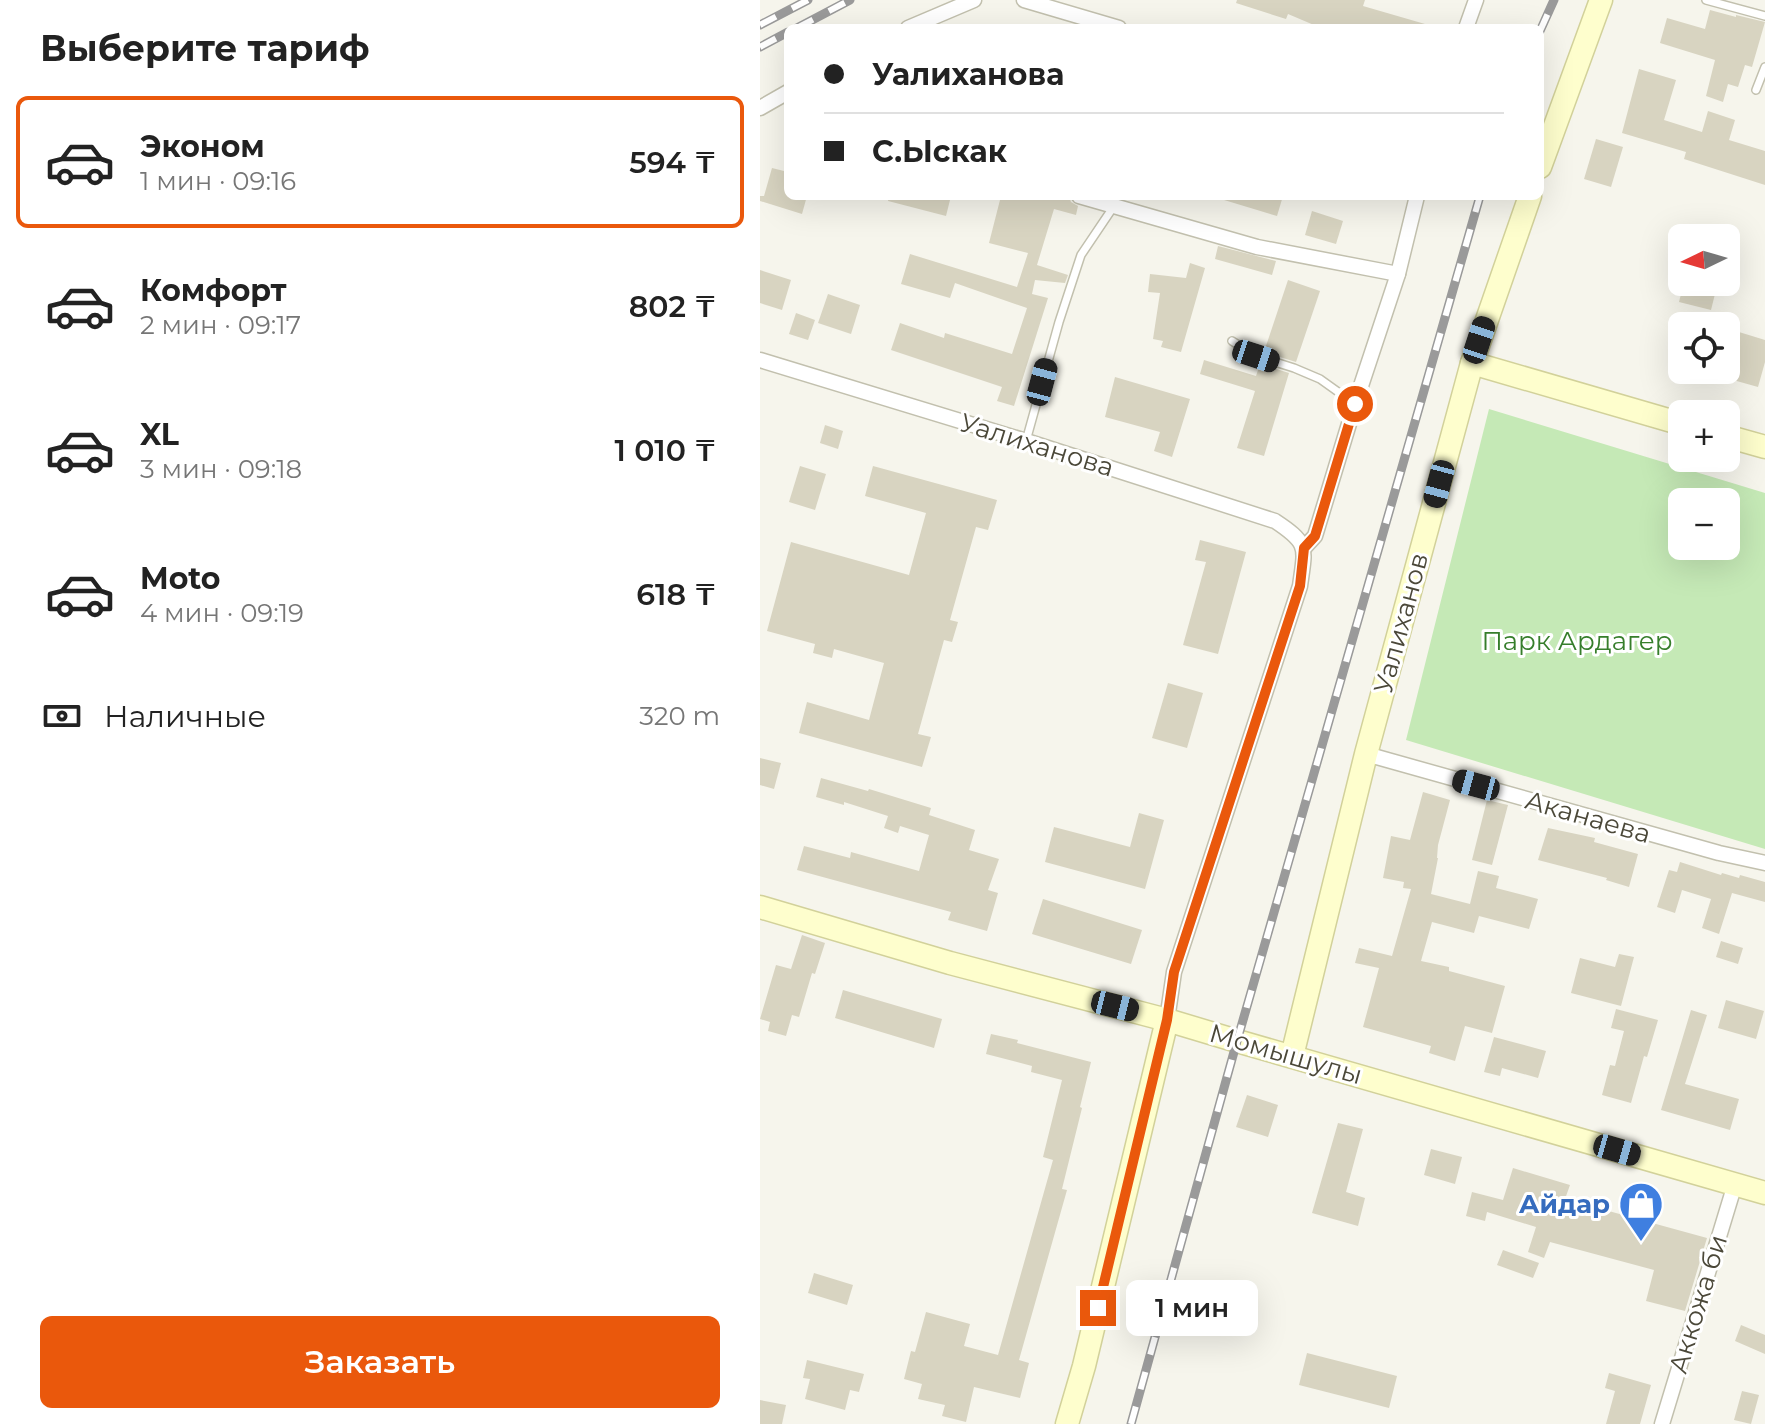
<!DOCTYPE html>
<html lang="ru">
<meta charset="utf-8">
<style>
body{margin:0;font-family:Montserrat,sans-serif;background:#f6f6f6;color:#222;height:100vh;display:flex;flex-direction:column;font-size:30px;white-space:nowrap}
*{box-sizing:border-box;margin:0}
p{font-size:26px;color:#767676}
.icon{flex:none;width:44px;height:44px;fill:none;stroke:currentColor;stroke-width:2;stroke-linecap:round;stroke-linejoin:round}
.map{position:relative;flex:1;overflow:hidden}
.side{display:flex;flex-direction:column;background:#fff;width:760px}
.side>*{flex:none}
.banner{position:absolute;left:24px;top:24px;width:760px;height:176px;border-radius:12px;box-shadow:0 8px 32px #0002;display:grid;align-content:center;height:176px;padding:0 40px;background:#fff}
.needle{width:52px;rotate:265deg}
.controls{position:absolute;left:908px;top:224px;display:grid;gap:16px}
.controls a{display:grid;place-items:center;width:72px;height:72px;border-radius:12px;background:#fff;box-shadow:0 8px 32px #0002;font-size:40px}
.end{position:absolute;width:36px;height:36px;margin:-18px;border:10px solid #ea580c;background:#fff;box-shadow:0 0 0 4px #fff}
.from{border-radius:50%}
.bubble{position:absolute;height:56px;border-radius:12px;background:#fff;box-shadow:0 8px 32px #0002;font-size:26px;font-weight:600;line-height:56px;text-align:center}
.car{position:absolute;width:24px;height:48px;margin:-24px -12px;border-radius:10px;box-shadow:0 0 6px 2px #0007;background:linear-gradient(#222 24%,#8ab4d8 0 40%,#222 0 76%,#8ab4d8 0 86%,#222 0)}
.banner b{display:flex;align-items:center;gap:28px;height:76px;font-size:30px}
.banner b+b{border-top:2px solid #e0e0e0}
.banner i{width:20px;height:20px;background:#222}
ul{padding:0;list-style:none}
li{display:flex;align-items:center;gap:24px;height:132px;margin:0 16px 12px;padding:0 24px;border:4px solid transparent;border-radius:12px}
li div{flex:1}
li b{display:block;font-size:30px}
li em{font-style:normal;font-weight:600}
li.current{border-color:#ea580c}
li>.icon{width:72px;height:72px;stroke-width:1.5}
h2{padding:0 40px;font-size:36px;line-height:96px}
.pay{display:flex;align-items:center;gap:20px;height:88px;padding:0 40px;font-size:30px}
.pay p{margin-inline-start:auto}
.primary-button{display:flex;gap:16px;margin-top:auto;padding:16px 40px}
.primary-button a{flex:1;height:92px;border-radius:12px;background:#ea580c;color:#fff;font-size:32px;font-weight:600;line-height:92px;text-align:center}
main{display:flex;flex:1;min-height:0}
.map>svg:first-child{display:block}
.green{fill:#c5e9b6;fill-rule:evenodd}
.building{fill:#d8d4c1}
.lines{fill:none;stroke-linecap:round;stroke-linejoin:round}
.lane-casing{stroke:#c2c0ae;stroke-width:10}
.street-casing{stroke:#c2c0ae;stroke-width:17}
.secondary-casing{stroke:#d2d19a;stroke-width:25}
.lane{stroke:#fff;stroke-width:7}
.street{stroke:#fff;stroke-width:14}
.secondary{stroke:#fefecd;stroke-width:22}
.rail-casing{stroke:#9a9a9a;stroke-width:9}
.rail{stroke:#fff;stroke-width:6;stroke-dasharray:18;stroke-linecap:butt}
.route{stroke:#ea580c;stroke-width:10}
.labels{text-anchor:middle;stroke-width:6;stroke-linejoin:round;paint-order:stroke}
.street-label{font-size:26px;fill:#4b4839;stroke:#fff}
.park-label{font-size:26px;fill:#367e2b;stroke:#fff}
.shop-label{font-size:26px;font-weight:bold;fill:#366cbe;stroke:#fff;text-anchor:end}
</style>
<main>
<section class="side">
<h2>Выберите тариф</h2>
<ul>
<li class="current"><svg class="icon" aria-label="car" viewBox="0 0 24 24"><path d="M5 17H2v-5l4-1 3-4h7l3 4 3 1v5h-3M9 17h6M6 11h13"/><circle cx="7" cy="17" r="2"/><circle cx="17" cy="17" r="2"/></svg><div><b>Эконом</b><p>1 мин · 09:16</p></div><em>594 ₸</em></li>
<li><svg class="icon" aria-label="car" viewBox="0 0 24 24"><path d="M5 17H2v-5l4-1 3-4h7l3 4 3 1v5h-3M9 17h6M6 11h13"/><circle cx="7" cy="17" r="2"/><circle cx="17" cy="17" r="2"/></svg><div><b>Комфорт</b><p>2 мин · 09:17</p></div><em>802 ₸</em></li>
<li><svg class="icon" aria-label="car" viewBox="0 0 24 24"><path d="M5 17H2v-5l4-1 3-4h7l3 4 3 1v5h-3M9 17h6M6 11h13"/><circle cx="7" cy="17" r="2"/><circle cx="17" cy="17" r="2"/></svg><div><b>XL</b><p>3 мин · 09:18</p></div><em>1 010 ₸</em></li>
<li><svg class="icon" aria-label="car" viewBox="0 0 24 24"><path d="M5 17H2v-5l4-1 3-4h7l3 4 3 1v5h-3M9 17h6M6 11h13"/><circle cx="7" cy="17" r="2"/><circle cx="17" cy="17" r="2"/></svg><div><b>Moto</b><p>4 мин · 09:19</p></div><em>618 ₸</em></li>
</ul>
<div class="pay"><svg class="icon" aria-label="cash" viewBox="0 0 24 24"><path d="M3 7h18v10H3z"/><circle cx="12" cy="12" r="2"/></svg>Наличные<p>320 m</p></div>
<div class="primary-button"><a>Заказать</a></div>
</section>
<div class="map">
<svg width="1005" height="1424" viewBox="0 0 1005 1424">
<rect width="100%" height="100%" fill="#f6f5ec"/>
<path class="green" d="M729 409 1005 493V849L646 740ZM922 502H966V546H922Z"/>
<g class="building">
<polygon points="477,0 605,0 603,6 665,24 665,28 561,28 528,14 526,19 476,3"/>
<polygon points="950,10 976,17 976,15 1005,22 992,67 985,65 978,87 968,84 963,102 946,96 955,60 900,43 907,18 945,29"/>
<polygon points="879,69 916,80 904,120 942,132 948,111 975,120 969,140 1005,151 1005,185 924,159 926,152 862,133"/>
<polygon points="836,139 863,147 851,187 824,179"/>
<polygon points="12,168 28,172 28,196 47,196 42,214 0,201 0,196 4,196"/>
<polygon points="129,196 191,196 186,216 128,201"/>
<polygon points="241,196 309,196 311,202 318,206 316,215 294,209 277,265 308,275 305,283 275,280 272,294 288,298 254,406 237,401 242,387 131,350 140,323 184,338 185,333 252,354 267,308 195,283 190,298 141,284 150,254 257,287 268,253 229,243"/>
<polygon points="464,196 523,196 517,216 464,200"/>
<polygon points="552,211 583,221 576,244 545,235"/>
<polygon points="458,246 516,261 512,275 455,259"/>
<polygon points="430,263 445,268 421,352 401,347 403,341 393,339 400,293 388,292 390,274 426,278"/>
<polygon points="0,270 31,280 22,310 0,303"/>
<polygon points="528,280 560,291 536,362 504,352"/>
<polygon points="924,282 958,282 951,310 919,302"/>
<polygon points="68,294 100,305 91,334 58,323"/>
<polygon points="36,313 55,320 48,340 29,334"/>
<polygon points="966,328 1005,340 1005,362 998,387 966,378"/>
<polygon points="444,360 496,376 500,364 529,373 504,456 477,448 495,391 440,374"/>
<polygon points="355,377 430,399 412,457 394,451 400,432 345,417"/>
<polygon points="65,425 83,431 78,449 60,443"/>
<polygon points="40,466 66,474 55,510 29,502"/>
<polygon points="113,466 237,500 228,530 216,527 190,620 198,622 192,642 184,640 158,734 171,737 162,767 39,733 47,702 109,720 124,663 74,649 72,658 53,653 55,644 7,631 31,542 149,575 166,513 105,496"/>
<polygon points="440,540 486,552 458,654 423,645 446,562 435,560"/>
<polygon points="408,683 443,693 427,748 392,738"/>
<polygon points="0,758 21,763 14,789 0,785"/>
<polygon points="61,778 108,791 109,789 171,808 169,815 215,830 209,850 239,859 228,890 238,893 227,931 188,920 191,912 37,870 44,846 90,858 91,852 159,871 169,835 140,826 138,833 124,828 128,816 84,802 84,805 56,797"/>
<polygon points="663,792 690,800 678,845 677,858 678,858 671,894 710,904 718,871 739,876 736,888 778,899 769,929 719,916 714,933 672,922 661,961 689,967 689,971 745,986 732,1033 705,1026 695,1061 669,1053 671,1046 603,1027 619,968 595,963 599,948 632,956 651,889 643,888 644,882 623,878 631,836 650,840"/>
<polygon points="727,800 748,805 732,865 712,860"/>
<polygon points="379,813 404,820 385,889 285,862 294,827 370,847"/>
<polygon points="788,828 835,838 834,842 878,854 869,887 846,880 847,878 778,860"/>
<polygon points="920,862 961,875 962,873 979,878 980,875 1005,882 1005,902 972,893 959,934 942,928 951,899 922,890 915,913 897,907 909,870 917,872"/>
<polygon points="283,899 382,930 371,964 272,934"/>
<polygon points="42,935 65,943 55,974 52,973 39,1017 32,1015 26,1036 8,1031 10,1022 0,1019 16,965 31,969"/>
<polygon points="961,941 983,948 978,964 956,957"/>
<polygon points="859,954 874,957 861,1006 811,993 820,958 855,967"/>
<polygon points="83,990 182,1019 174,1048 75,1018"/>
<polygon points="966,1000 1004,1011 996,1039 958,1028"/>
<polygon points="856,1009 898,1020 887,1057 884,1056 871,1103 842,1095 850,1065 855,1066 864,1031 851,1028"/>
<polygon points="931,1010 947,1015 925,1084 979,1099 970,1130 901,1110"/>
<polygon points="231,1034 258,1040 257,1043 331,1062 320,1107 322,1108 302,1189 307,1190 259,1360 269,1363 260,1398 214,1387 206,1422 182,1416 185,1405 158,1399 162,1384 144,1379 151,1351 155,1352 166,1312 210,1324 204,1346 238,1355 293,1160 283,1157 302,1080 271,1072 272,1066 226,1054"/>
<polygon points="734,1037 786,1051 778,1078 742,1068 740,1076 724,1072"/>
<polygon points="487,1095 518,1105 508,1137 476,1127"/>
<polygon points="578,1123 603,1129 586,1192 605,1198 598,1226 552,1213"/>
<polygon points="671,1149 702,1157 695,1184 664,1175"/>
<polygon points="753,1168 810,1185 805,1199 947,1238 925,1311 886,1301 894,1270 790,1242 784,1258 768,1252 776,1227 727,1212 725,1221 706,1216 712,1192 743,1200"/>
<polygon points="743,1250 779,1263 773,1278 737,1265"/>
<polygon points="54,1273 93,1285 87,1305 48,1293"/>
<polygon points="981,1325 1005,1335 1005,1354 975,1341"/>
<polygon points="547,1353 637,1376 629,1408 539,1385"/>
<polygon points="47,1360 104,1374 99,1392 90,1390 85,1410 45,1399 50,1379 43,1378"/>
<polygon points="849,1373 891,1385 880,1424 846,1424 855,1391 845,1388"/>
<polygon points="982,1391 999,1395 991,1424 974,1420"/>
<polygon points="0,1400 26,1405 22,1424 0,1424"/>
</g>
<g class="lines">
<g class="lane-casing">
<g id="lane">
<polyline points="946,0 1005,16"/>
<polyline points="996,90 1005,67"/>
<polyline points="472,341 496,356 534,368 560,379 595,404"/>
<polyline points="266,441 299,322 321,255 354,206"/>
</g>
</g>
<g class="street-casing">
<g id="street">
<polyline points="264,0 359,28"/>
<polyline points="148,28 214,0"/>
<polyline points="706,28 716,0"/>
<polyline points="0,108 28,92"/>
<polyline points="319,196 497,247 638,274"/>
<path d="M0 360 266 441 515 521C550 544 545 548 540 586L414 972 407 1020"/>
<polyline points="544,548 555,536 595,404 638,274 657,196"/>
<polyline points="606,754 959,853 1005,863"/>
<polyline points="902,1424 975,1184"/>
</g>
</g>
<g class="secondary-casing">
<g id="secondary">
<polyline points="780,167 841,0"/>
<polyline points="712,363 922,424"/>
<polyline points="966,436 1005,447"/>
<polyline points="0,907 190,963 407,1020 477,1041 1005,1193"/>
<polyline points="532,1056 606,754 712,363 770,196"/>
<polyline points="307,1424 324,1366 407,1020"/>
</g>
</g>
<use href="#lane" class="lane"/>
<use href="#street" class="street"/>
<use href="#secondary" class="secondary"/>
<g class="rail-casing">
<g id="rail">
<polyline points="0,25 48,0"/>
<polyline points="37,28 90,0"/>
<polyline points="780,31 794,0"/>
<polyline points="0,47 28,32"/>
<polyline points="371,1424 477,1041 720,196"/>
</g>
</g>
<use href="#rail" class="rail"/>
</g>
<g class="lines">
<polyline class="route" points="338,1308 407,1020 414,972 540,586 544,548 555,536 595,404"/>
</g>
<defs>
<g id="shop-pin" transform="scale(2.3)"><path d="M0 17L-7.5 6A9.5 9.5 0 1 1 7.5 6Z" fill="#3f7fe0" stroke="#fff"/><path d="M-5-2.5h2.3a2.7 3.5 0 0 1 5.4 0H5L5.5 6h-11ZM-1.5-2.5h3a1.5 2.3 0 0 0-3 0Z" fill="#fff"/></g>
</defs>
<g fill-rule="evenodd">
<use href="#shop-pin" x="881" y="1204"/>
</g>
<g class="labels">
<g class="street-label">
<text transform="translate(277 445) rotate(17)" y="9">Уалиханова</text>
<text transform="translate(641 623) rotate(-75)" y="9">Уалиханов</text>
<text transform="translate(828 817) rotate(16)" y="9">Аканаева</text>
<text transform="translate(526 1054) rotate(16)" y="9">Момышулы</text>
<text transform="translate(938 1304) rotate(-73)" y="9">Аккожа би</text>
</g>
<g class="park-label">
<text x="817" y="650">Парк Ардагер</text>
</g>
<g class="shop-label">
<text x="850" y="1213">Айдар</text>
</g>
</g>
</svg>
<div class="controls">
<a><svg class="needle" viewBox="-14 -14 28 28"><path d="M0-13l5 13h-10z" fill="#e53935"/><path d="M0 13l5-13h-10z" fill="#767676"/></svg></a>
<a><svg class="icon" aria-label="locate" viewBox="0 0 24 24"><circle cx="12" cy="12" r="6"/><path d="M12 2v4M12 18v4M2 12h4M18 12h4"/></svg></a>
<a>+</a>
<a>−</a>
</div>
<i class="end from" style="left:595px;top:404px"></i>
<i class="end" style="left:338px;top:1308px"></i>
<div class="bubble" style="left:366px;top:1280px;width:132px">1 мин</div>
<i class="car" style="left:719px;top:340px;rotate:18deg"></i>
<i class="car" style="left:496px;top:356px;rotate:108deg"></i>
<i class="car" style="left:282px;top:382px;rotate:15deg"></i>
<i class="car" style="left:679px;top:484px;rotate:195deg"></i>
<i class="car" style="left:716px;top:785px;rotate:285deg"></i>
<i class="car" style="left:355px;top:1006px;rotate:104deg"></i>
<i class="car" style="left:857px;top:1150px;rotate:106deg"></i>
<div class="banner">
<b><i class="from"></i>Уалиханова</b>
<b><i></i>С.Ыскак</b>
</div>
</div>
</main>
